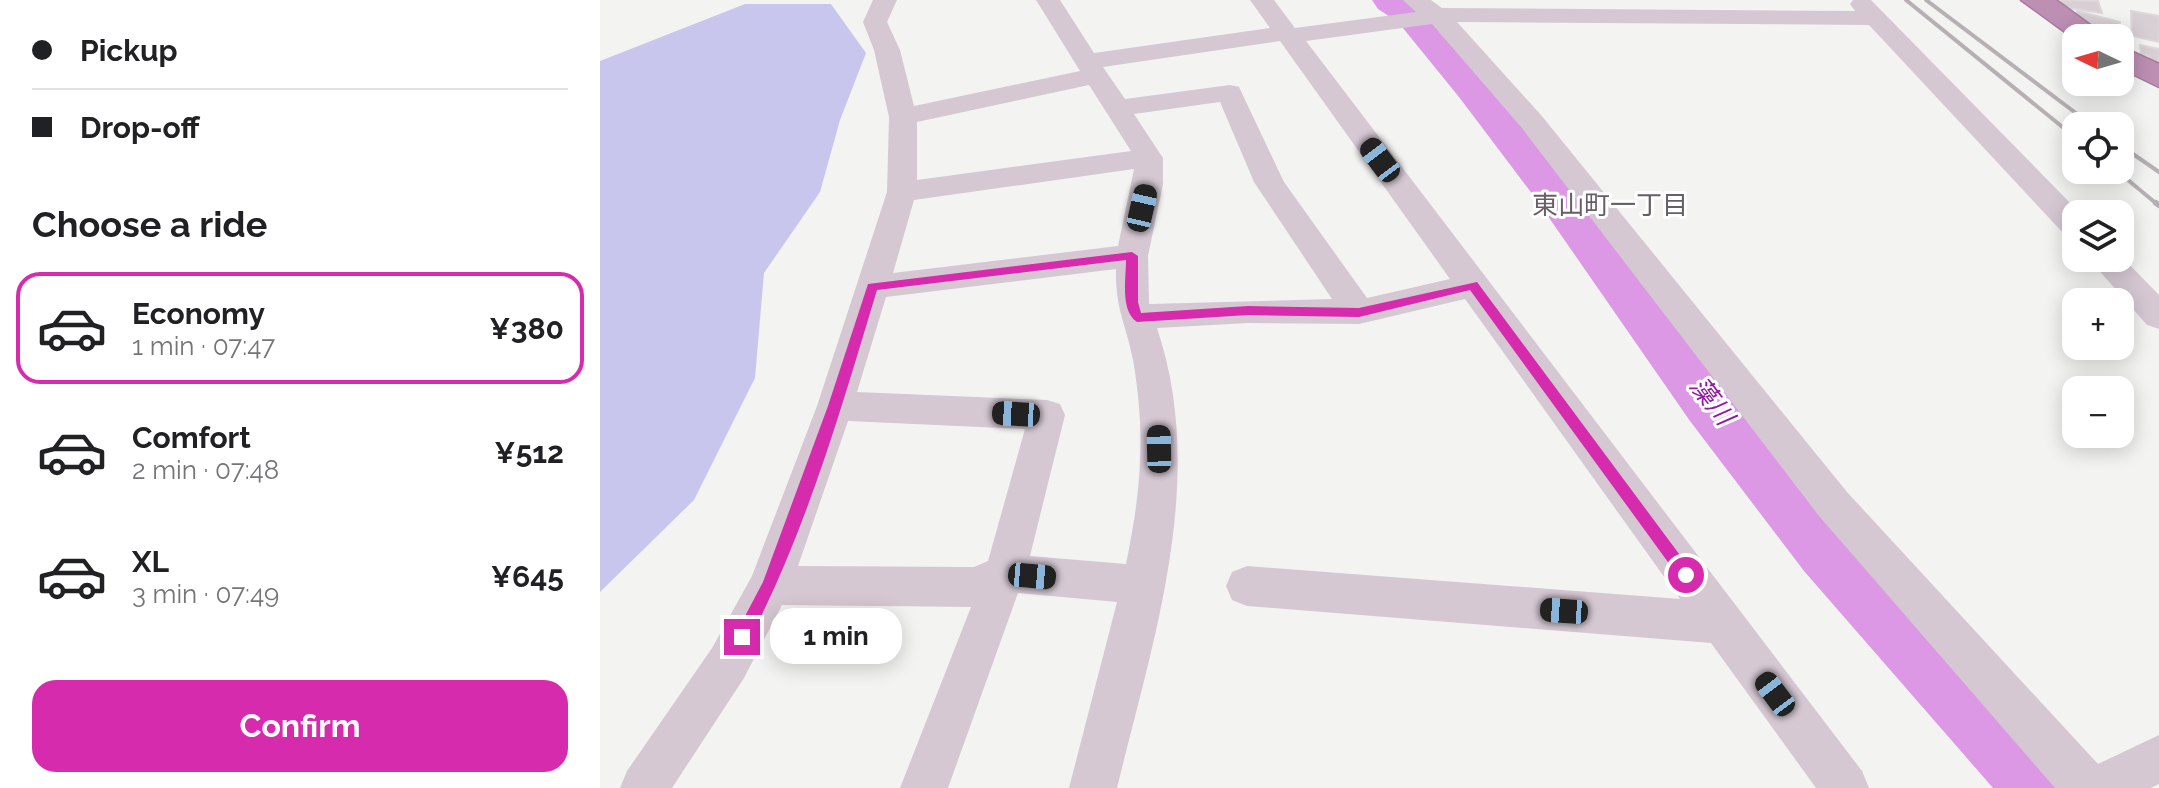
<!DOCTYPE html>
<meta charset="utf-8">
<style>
body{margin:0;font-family:Raleway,"Noto Sans JP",sans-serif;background:#f6f6f6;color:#202124;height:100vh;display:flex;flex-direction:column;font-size:30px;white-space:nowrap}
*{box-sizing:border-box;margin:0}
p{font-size:26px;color:#757577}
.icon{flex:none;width:44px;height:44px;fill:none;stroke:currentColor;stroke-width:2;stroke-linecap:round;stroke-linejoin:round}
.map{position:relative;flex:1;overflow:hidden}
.drawer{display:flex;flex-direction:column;background:#fff;width:600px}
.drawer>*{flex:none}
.top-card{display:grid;align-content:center;height:176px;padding:0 32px;background:#fff}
.needle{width:52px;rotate:275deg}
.fabs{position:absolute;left:1462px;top:24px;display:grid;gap:16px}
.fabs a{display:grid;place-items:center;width:72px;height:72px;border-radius:16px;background:#fff;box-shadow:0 4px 20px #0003;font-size:40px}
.end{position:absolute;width:36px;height:36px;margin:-18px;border:10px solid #d52bac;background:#fff;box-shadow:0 0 0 4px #fff}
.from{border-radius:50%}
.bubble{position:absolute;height:56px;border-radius:24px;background:#fff;box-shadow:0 4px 20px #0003;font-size:26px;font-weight:700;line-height:56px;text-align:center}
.car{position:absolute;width:24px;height:48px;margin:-24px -12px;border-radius:10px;box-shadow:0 0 6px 2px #0007;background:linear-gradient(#222 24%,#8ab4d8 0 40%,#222 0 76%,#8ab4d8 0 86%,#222 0)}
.top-card b{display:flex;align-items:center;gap:28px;height:76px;font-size:30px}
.top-card b+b{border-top:2px solid #e0e0e0}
.top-card i{width:20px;height:20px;background:#202124}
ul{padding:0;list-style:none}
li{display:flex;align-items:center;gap:24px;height:112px;margin:0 16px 12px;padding:0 16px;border:4px solid transparent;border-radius:24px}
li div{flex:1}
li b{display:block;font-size:30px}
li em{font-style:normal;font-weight:700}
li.current{border-color:#d52bac}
li>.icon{width:72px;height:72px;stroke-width:1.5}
h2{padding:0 32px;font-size:36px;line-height:96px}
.cta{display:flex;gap:16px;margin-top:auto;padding:16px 32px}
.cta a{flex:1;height:92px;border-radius:24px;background:#d52bac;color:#fff;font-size:32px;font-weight:700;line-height:92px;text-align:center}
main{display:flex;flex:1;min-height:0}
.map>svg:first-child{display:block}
.green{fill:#c9c6ed}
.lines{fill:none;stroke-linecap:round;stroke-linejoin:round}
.river{fill:#dc97e5;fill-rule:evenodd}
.building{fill:#d7cfd4;stroke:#ddd7da;stroke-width:2}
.highway-casing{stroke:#a87a9e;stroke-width:3}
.minor{fill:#d5c8d3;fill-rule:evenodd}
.highway{fill:#bc8fb3;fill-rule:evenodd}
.rail-far1{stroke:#b6afb4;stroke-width:4}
.rail{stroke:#b6afb4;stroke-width:6}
.route{fill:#d52bac}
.labels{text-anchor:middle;stroke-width:6;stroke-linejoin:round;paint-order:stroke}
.neighbourhood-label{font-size:26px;fill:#665f65;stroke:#fff}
.water-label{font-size:26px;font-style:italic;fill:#931aa3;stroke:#fff}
</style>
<main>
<section class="drawer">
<div class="top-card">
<b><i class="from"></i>Pickup</b>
<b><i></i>Drop-off</b>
</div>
<h2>Choose a ride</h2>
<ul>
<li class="current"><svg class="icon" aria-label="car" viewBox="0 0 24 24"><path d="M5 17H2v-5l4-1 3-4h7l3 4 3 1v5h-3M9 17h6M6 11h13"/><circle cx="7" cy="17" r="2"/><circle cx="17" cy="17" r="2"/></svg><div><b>Economy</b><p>1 min · 07:47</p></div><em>¥380</em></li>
<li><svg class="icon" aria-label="car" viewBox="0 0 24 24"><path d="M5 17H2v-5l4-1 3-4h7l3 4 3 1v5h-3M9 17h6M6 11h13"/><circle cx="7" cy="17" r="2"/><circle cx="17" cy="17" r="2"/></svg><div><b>Comfort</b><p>2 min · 07:48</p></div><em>¥512</em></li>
<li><svg class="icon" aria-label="car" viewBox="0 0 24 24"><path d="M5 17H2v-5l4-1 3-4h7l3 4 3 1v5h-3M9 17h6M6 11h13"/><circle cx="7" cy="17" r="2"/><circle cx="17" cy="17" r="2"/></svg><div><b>XL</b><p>3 min · 07:49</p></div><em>¥645</em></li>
</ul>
<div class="cta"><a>Confirm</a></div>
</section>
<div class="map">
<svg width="1559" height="788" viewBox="0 0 1559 788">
<rect width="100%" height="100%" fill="#f3f4f2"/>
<polygon class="green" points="145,4 231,4 266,53 240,120 220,192 164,273 155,378 94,500 0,592 0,61"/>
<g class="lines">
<polygon class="river" points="772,0 822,0 828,4 974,175 1136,385 1256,525 1480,758 1493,788 1393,788 1204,571 1090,421 936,199 859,97 798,22 778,9"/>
</g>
<g class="building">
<polygon points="1461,0 1498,1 1502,13 1463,7"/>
<polygon points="1477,11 1520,22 1519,38 1508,37 1476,16"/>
<polygon points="1531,11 1559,16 1559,42 1532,36"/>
<polygon points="1540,45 1559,49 1559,64 1550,62 1549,56 1541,54"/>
</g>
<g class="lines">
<g class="highway-casing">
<g id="highway">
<polygon points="1421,0 1456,0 1508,38 1476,40"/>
<polygon points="1520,46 1559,64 1559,87 1520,68"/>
</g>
</g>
<g class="minor">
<path d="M273 0H297L287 22 300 50 314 106 480 71 436 0H460L494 53 670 28 650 0H674L695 28 816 12 803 0H831L842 8 1255 11 1250 4 1253 0H1271L1481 214H1476V239L1465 235 1269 25 857 22 941 115 1247 492 1498 764 1559 735V784L1551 788H1455L1219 516 921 127 832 24 706 41 1262 771 1269 788H1216L1111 643 647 606 632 600 626 586 632 572 647 566 1080 599 865 299 759 324 648 323 557 328C608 479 553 640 517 788H469L517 602 418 593 348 788H300L371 607 182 605 144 678 72 788H20L27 771 112 648 152 576 217 406 287 192 289 117 274 50 263 22ZM680 41 850 279 767 298 684 182 639 87 630 85 525 99 503 67ZM489 85 531 151 317 180V122ZM620 102 654 182 732 299 549 304 548 256 563 184V158L534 114ZM534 169 518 246 293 273 314 200ZM516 269C515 309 526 324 533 360 546 435 541 491 526 564L430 556 465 415 460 404 447 400 257 392 286 297ZM248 421 425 429 388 561 374 567 198 566Z"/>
<polygon points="1520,255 1559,295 1559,329 1547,325 1488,258 1520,258"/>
</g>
<use href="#highway" class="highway"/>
<g class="rail-far1">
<polyline points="1306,0 1476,138"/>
<polyline points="1326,0 1493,126"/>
<polyline points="1520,145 1559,172"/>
<polyline points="1516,170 1558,205"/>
</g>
<polyline class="rail" points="1556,203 1559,205"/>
</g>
<path class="route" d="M532 252 538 256V302L541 313 648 306 759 308 877 282 1091 570V580H1081L870 290 759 317 648 315 537 322C520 311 526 279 526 260L277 290C241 409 206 532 148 642H136L134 637 163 582 228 406 268 284Z"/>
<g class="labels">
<g class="neighbourhood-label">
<text x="1010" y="214">東山町一丁目</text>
</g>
<g class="water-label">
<text transform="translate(1112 401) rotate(52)" y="9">藻川</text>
</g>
</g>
</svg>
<div class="fabs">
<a><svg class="needle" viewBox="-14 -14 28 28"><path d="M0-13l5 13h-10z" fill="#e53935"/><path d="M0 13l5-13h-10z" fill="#757577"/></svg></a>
<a><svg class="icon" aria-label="locate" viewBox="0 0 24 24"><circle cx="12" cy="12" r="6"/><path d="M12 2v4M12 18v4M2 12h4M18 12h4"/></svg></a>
<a><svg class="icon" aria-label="layers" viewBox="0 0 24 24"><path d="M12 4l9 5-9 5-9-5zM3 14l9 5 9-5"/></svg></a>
<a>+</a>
<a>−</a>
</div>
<i class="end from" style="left:1086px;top:575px"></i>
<i class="end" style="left:142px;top:637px"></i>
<div class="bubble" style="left:170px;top:608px;width:132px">1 min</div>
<i class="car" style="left:780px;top:160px;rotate:323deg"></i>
<i class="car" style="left:542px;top:208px;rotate:13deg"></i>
<i class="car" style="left:416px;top:414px;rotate:273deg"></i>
<i class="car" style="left:559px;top:449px;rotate:359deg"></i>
<i class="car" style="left:432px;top:576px;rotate:95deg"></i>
<i class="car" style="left:964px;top:611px;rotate:274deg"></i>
<i class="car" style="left:1175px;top:694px;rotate:323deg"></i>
</div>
</main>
